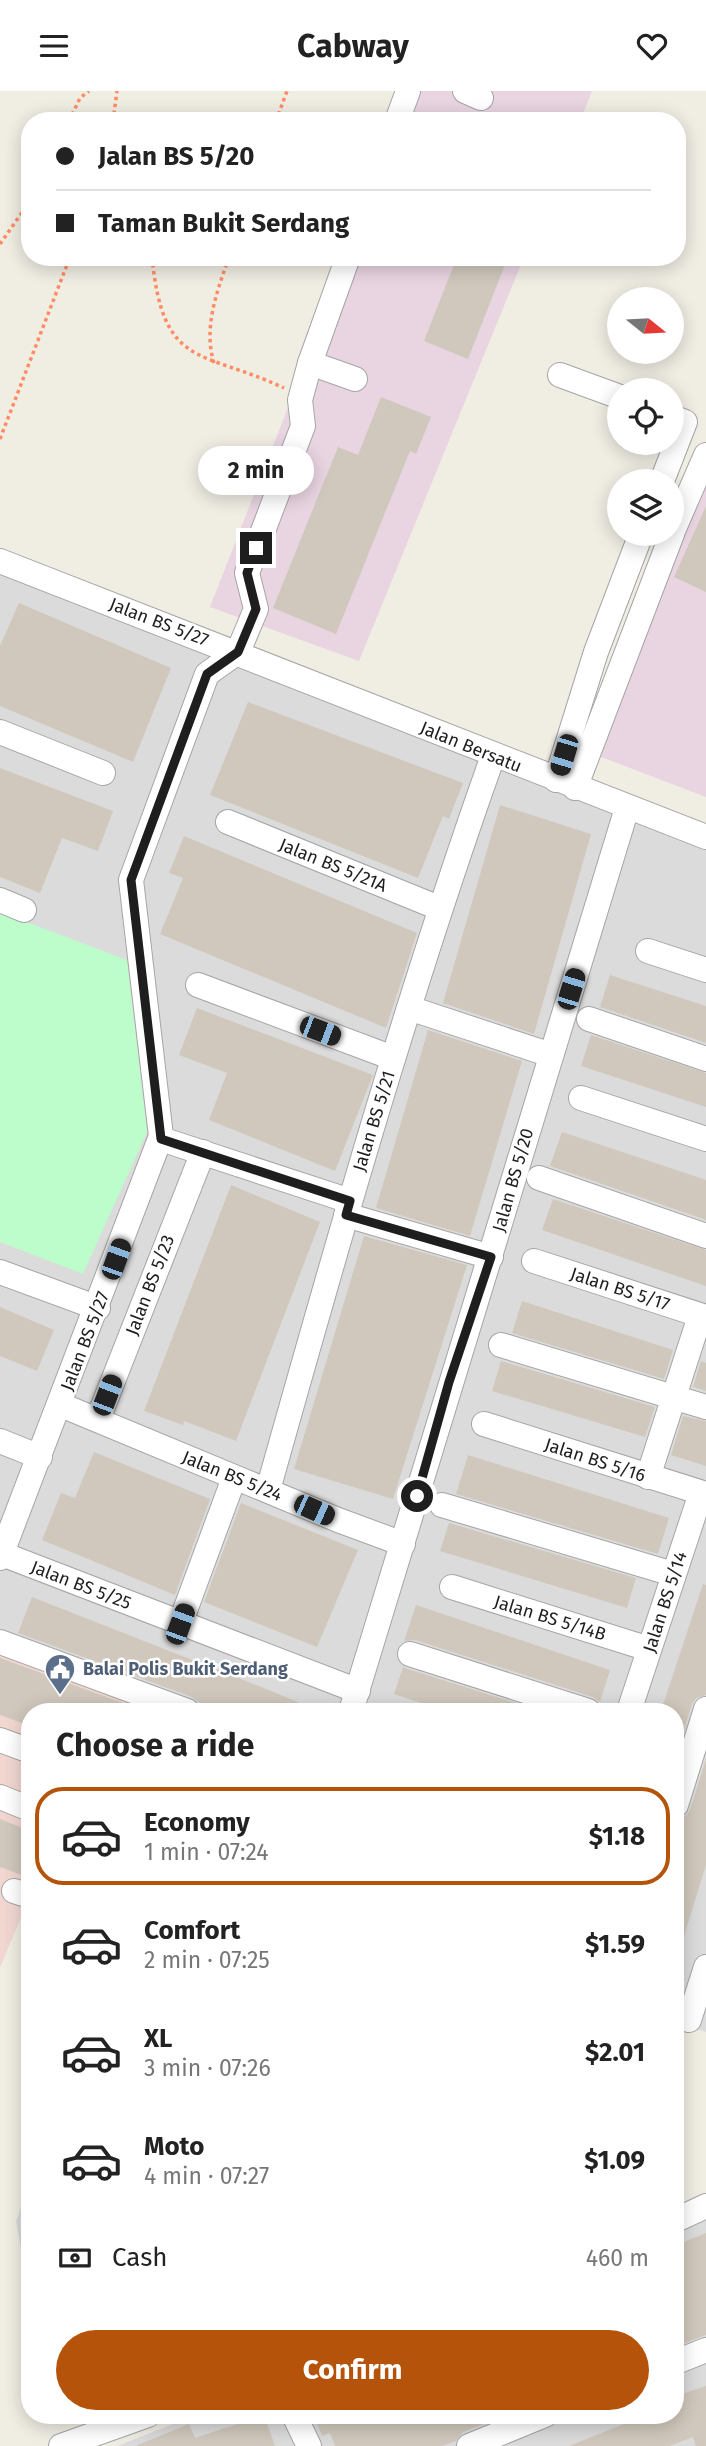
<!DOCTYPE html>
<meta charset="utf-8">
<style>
body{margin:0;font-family:"Fira Sans",sans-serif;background:#f6f6f6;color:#222;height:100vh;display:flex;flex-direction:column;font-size:26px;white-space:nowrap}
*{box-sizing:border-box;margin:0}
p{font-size:23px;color:#767676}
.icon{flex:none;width:38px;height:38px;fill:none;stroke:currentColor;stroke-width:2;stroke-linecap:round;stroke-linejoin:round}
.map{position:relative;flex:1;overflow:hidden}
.side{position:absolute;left:21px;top:1612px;width:663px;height:721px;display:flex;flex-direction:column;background:#fff;border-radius:28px;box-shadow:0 4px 18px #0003}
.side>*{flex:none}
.banner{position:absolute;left:21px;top:21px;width:665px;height:154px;border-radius:28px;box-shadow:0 4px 18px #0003;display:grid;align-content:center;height:154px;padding:0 35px;background:#fff}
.needle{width:46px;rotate:108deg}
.tools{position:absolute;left:607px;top:196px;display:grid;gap:14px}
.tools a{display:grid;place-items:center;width:77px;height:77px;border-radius:50%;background:#fff;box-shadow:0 4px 18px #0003;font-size:35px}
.end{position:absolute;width:32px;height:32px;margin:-16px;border:9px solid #1e1e1e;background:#fff;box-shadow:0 0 0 4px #fff}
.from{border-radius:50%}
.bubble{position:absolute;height:49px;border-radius:24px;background:#fff;box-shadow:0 4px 18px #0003;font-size:23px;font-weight:700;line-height:49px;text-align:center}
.car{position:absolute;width:21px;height:42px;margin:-21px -10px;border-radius:9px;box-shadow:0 0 5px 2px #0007;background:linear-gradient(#222 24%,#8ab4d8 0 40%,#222 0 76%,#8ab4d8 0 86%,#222 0)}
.banner b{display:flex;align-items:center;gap:24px;height:66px;font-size:26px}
.banner b+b{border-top:2px solid #e0e0e0}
.banner i{width:18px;height:18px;background:#222}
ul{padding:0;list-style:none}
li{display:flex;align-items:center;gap:21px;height:98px;margin:0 14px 10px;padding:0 21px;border:4px solid transparent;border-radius:28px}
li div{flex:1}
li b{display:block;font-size:26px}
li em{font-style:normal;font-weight:700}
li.on{border-color:#b45309}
li>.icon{width:63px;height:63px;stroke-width:1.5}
h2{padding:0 35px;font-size:32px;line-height:84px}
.pay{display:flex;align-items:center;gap:18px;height:77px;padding:0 35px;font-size:26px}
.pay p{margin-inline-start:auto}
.button{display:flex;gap:14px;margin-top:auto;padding:14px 35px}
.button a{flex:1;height:80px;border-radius:42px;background:#b45309;color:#fff;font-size:28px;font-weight:700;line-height:80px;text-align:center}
header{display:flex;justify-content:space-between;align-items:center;height:91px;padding:0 35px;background:#fff;font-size:32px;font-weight:700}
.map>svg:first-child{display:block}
.residential{fill:#dcdbdb}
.commercial{fill:#f2d7d1}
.industrial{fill:#e9d4e2}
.park{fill:#bdfdcb}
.building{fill:#d0c8bc}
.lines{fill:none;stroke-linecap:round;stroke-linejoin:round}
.minor-casing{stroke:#a5a5a5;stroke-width:26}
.path{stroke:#ff8c65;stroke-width:3.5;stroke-dasharray:3.5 3.5;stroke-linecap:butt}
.minor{stroke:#fff;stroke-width:24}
.route{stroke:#1e1e1e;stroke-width:9}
.labels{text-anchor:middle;stroke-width:5;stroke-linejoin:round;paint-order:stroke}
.street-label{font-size:18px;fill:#1e1e1e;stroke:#fff}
.service-label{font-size:18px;font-weight:bold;fill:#4e5e75;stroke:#fff;text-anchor:start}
</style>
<header><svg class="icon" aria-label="menu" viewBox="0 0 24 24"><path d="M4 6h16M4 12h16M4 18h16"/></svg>Cabway<svg class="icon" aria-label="heart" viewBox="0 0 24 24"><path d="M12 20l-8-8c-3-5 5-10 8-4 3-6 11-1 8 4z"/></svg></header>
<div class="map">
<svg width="706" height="2355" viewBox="0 0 706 2355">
<rect width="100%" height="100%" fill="#f0ede3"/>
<g class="residential">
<polygon points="0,459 706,738 706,1941 676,1931 676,1620 30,1620 26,1814 0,1876"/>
<polygon points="30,2091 30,2209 16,2130"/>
<polygon points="706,2118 706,2355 117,2355 196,2324 676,2324 676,2131"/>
</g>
<polygon class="commercial" points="0,1549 192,1620 30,1620 30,1815 26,1814 0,1876"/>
<g class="industrial">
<polygon points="413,0 592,0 580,30 401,30"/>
<polygon points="347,166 524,166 359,570 210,516"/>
<polygon points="706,385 706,706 596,664"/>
</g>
<polygon class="park" points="0,821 127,869 147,1041 83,1183 0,1151"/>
<g class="building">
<polygon points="457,166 508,166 468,268 424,250"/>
<polygon points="381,306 431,326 416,363 410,360 336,543 273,517 338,356 358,364"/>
<polygon points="706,415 706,501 674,486"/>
<polygon points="19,512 171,577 133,671 0,615 0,555"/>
<polygon points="248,611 463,692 449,728 443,725 418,787 210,704"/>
<polygon points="0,677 113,720 98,760 62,747 40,802 0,786"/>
<polygon points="500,714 591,743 534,943 443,912"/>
<polygon points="184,745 417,842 386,937 160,843 183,787 169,782"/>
<polygon points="610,884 706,915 706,952 600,916"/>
<polygon points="197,917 373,984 335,1080 209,1029 227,982 179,964"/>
<polygon points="428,939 522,970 470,1145 376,1117"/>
<polygon points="591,944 706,982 706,1016 581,975"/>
<polygon points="562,1041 706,1089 706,1129 550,1075"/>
<polygon points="231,1094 320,1131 236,1350 184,1330 183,1334 144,1320"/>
<polygon points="553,1108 706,1159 706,1195 542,1139"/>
<polygon points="364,1145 467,1174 393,1408 294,1378"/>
<polygon points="522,1210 673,1259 664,1288 512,1242"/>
<polygon points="0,1216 54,1239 37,1280 0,1265"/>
<polygon points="501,1270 655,1316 645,1346 492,1300"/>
<polygon points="701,1270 706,1272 706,1300 693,1296"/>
<polygon points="683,1325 706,1330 706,1375 671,1364"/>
<polygon points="94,1361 210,1408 175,1504 42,1449 61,1402 75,1407"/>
<polygon points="468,1364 669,1427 658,1463 456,1403"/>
<polygon points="241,1412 358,1459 317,1556 204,1511"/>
<polygon points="449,1432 636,1487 627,1517 440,1460"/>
<polygon points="703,1493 706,1494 706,1604 696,1607 692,1613 676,1666 676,1620 661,1620"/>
<polygon points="32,1506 269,1599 319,1620 201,1620 199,1611 192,1606 18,1542"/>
<polygon points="416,1514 610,1579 600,1611 593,1606 415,1549 404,1550"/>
<polygon points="0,1567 145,1620 30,1620 30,1635 0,1624"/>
<polygon points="403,1576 405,1577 541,1620 445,1620 394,1603"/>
<polygon points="706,1668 706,1774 679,1861 676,1860 676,1728 686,1725 690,1719"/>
<polygon points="0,1728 30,1740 30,1787 0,1776"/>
<polygon points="706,2142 706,2244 676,2255 676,2154"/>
<polygon points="706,2295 706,2355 696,2355 693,2346 669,2355 569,2355 639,2327 637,2324 676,2324 676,2305"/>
<polygon points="264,2324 275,2355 135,2355 189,2333 195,2347"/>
<polygon points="314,2324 506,2324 463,2341 456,2350 442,2355 335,2355 330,2342 322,2345"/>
</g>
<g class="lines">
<g class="minor-casing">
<g id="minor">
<polyline points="465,0 481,7"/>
<polyline points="397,30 408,0"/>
<polyline points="310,272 355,288"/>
<polyline points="560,284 620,306"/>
<polyline points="662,390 685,331 672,326"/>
<polyline points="672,442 706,364"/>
<polyline points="0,470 706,746"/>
<polyline points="238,561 256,518 247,482 303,335 300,309 310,272 348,166"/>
<polyline points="0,641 103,682"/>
<polyline points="556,689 596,561 641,443"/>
<polyline points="575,697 672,443"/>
<polyline points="228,731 439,817"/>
<polyline points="0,809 24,819"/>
<polyline points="648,860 706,879"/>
<polyline points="198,894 393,967"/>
<polyline points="409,917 551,964"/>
<polyline points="589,928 706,968"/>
<polyline points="581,1007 706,1048"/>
<polyline points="161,1048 350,1110"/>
<polyline points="539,1087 706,1145"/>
<polyline points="346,1124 491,1166"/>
<polyline points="534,1170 706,1226"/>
<polyline points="0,1181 98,1217"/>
<polyline points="501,1254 706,1316"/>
<polyline points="61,1314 338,1429 403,1453"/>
<polyline points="98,1328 203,1061"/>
<polyline points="484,1333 706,1403"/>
<polyline points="0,1350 40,1366"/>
<polyline points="648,1386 700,1225"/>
<path d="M268 1399C337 1153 407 906 493 665"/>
<polyline points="442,1414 673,1483"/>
<polyline points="2,1463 358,1600"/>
<polyline points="0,1467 161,1045 131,789 207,583 238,561"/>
<polyline points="452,1496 649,1558"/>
<polyline points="180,1533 234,1387"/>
<polyline points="0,1551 187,1620"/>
<polyline points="410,1563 588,1620"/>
<polyline points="351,1620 627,717"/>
<polyline points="629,1620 701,1402"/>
<polyline points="0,1649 30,1660"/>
<polyline points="0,1706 30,1718"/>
<polyline points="676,1714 706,1618"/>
<polyline points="14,1800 30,1805"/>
<polyline points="689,1929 706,1876"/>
<polyline points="676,2129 706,2115"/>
<polyline points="676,2271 706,2259"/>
<polyline points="294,2324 309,2355"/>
<polyline points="61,2355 148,2324"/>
<polyline points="469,2355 545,2324"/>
</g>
</g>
<g class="path">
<polyline points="69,30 80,7 89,0"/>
<polyline points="113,30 117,0"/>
<polyline points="276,30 287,0"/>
<polyline points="0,153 30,110"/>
<path d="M152 166C163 279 201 258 284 297"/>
<path d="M214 272C203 236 217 201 229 166"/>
<polyline points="0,348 70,166"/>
</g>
<use href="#minor" class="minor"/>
</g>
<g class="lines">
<polyline class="route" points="256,457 247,482 256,518 238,561 207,583 131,789 161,1048 350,1110 346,1124 491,1166 449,1291 417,1405"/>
</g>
<defs>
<g id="civic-pin" transform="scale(1.575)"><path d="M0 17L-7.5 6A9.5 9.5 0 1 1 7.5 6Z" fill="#5c6f8a" stroke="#fff"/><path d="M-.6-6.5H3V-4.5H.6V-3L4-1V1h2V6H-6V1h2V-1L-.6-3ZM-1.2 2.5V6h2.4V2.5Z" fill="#fff"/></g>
</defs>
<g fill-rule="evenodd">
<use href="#civic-pin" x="60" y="1578"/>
</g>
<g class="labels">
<g class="street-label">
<text transform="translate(159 531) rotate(21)" y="6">Jalan BS 5/27</text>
<text transform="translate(471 656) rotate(22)" y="6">Jalan Bersatu</text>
<text transform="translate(333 774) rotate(22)" y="6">Jalan BS 5/21A</text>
<text transform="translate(374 1030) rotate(-73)" y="6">Jalan BS 5/21</text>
<text transform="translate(513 1089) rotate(-74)" y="6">Jalan BS 5/20</text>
<text transform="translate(150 1194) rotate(-69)" y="6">Jalan BS 5/23</text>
<text transform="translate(620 1198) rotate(18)" y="6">Jalan BS 5/17</text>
<text transform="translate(85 1250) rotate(-69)" y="6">Jalan BS 5/27</text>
<text transform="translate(595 1369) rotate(18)" y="6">Jalan BS 5/16</text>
<text transform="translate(232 1385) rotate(22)" y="6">Jalan BS 5/24</text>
<text transform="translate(81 1494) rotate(21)" y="6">Jalan BS 5/25</text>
<text transform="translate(665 1511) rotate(-72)" y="6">Jalan BS 5/14</text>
<text transform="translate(550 1527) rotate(17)" y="6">Jalan BS 5/14B</text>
</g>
<g class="service-label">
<text x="83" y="1584">Balai Polis Bukit Serdang</text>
</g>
</g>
</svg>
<div class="tools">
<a><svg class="needle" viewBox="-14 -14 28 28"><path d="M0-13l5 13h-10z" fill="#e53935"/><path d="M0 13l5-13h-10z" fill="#767676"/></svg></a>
<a><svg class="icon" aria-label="locate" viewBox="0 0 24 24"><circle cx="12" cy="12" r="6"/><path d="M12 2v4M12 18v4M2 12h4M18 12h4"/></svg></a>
<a><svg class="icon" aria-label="layers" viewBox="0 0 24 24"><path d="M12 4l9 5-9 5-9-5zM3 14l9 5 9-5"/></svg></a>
</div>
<i class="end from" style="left:417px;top:1405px"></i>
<i class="end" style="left:256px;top:457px"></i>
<div class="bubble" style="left:198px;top:355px;width:116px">2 min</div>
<i class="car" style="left:564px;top:664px;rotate:197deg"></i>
<i class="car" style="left:571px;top:898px;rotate:17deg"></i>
<i class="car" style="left:320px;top:940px;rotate:111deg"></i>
<i class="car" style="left:116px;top:1168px;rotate:20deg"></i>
<i class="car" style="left:107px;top:1304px;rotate:21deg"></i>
<i class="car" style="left:314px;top:1419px;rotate:114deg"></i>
<i class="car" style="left:180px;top:1533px;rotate:20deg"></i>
<div class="banner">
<b><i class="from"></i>Jalan BS 5/20</b>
<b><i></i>Taman Bukit Serdang</b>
</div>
<section class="side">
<h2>Choose a ride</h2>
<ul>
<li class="on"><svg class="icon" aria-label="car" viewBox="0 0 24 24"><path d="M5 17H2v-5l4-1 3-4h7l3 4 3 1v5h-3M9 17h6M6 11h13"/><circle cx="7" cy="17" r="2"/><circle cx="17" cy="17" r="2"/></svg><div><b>Economy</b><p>1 min · 07:24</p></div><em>$1.18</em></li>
<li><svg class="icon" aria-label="car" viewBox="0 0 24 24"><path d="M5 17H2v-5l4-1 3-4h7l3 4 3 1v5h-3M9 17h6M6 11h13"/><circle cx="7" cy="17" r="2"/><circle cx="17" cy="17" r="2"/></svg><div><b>Comfort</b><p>2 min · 07:25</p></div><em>$1.59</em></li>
<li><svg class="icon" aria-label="car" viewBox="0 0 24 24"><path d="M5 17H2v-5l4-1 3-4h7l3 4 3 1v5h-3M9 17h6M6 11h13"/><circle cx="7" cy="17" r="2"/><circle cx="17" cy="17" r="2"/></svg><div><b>XL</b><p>3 min · 07:26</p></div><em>$2.01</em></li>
<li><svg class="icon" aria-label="car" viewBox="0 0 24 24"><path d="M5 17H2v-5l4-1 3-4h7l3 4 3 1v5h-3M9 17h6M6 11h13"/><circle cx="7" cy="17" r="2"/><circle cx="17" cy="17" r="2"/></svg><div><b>Moto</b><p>4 min · 07:27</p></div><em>$1.09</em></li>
</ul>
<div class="pay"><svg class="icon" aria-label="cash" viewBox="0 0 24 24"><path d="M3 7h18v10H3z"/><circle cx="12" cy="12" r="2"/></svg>Cash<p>460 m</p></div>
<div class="button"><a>Confirm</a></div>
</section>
</div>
